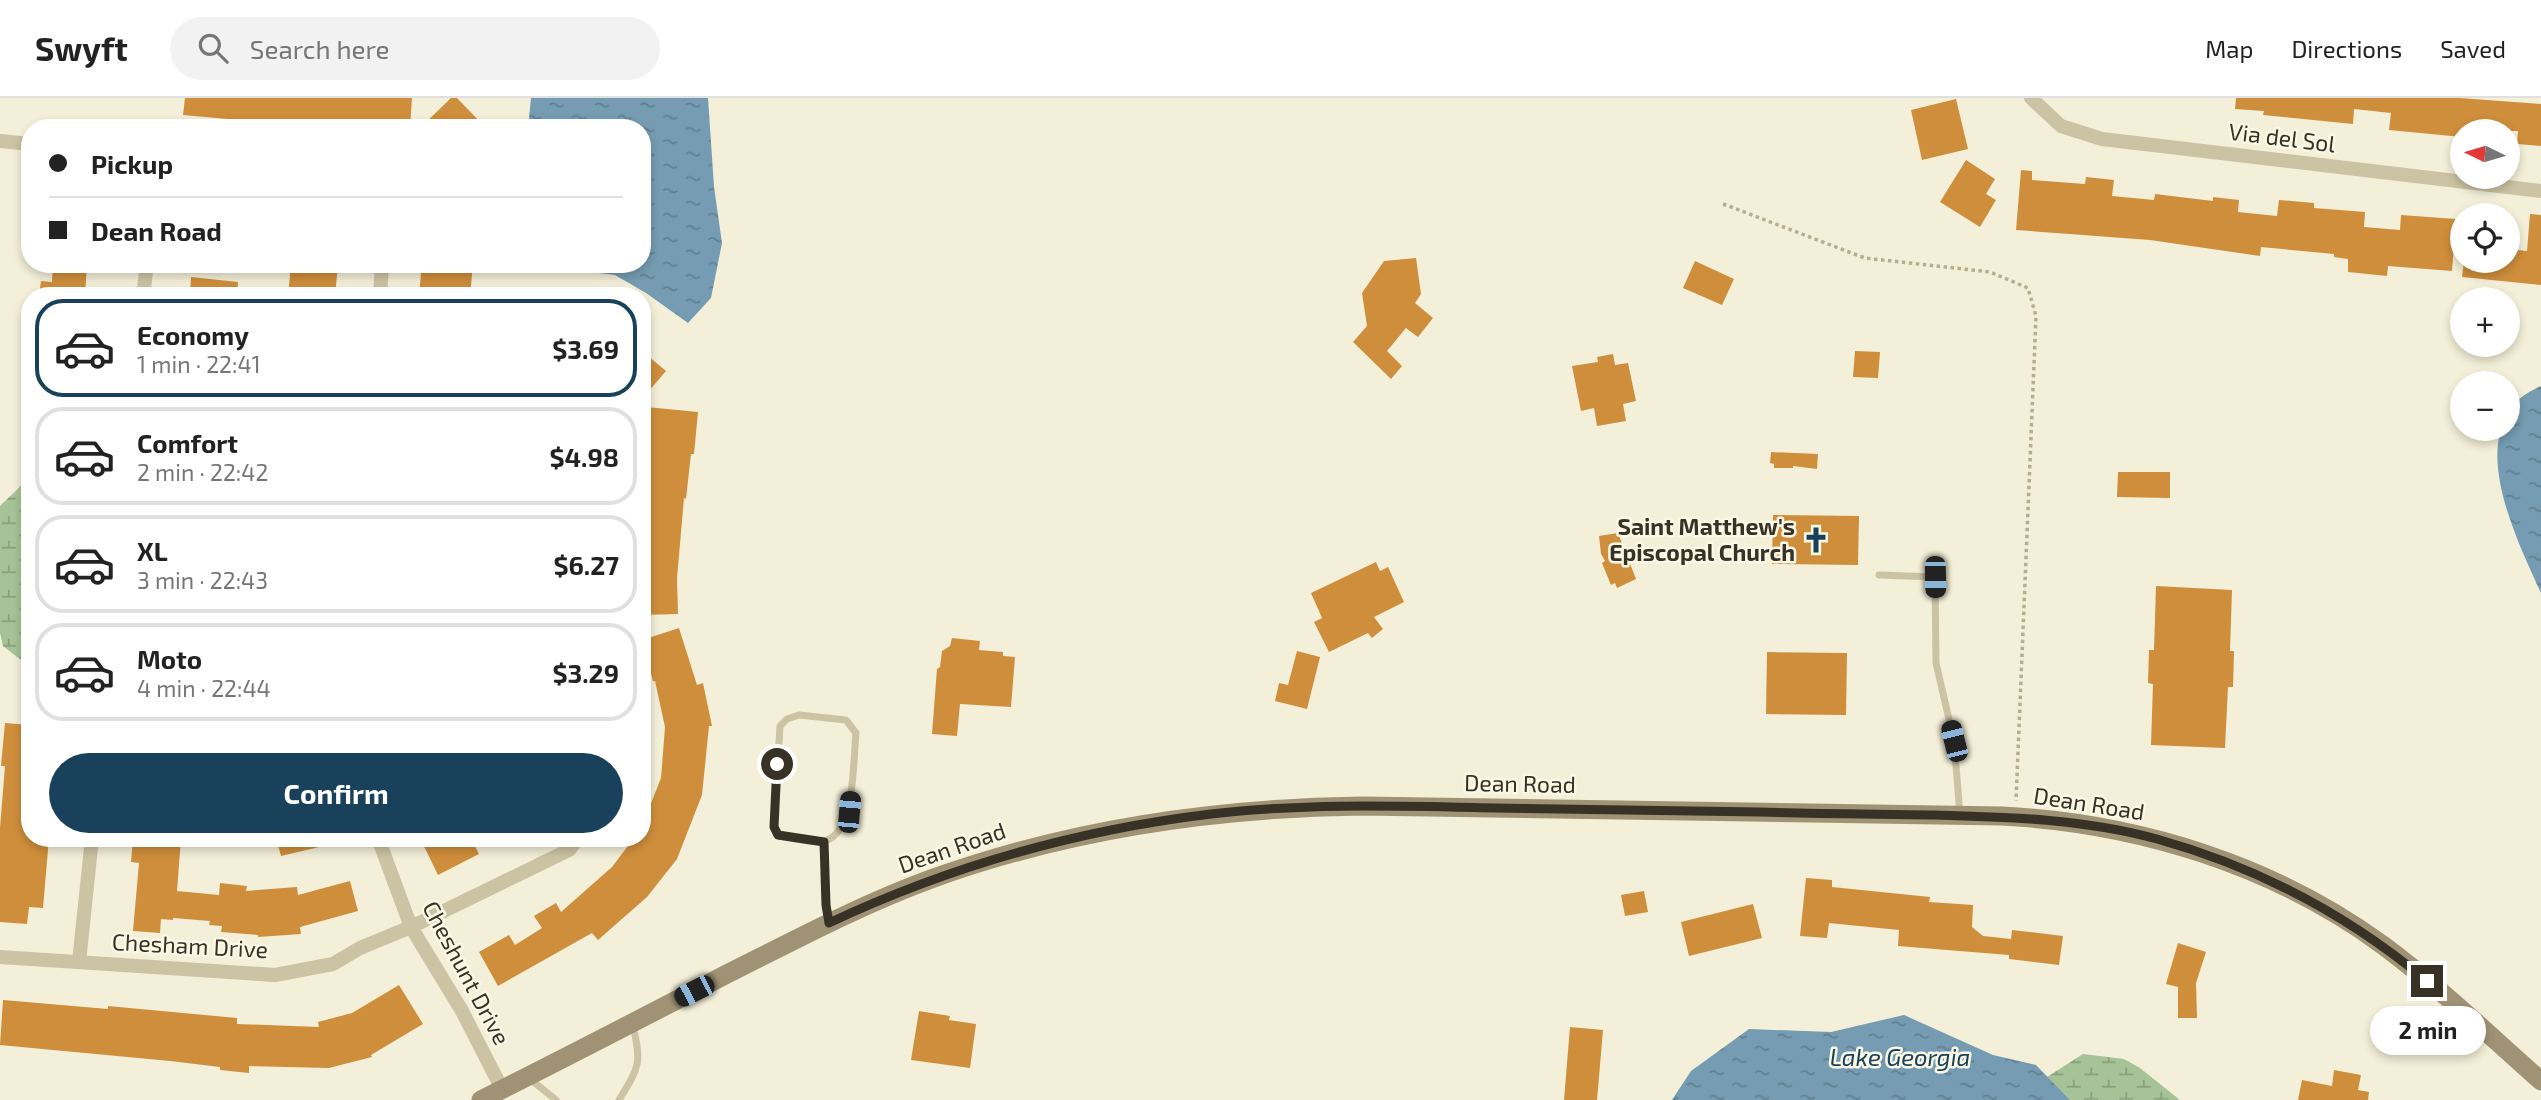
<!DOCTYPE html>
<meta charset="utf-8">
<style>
body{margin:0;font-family:"Exo 2",sans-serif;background:#f2f2f2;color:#222;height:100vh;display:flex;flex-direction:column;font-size:26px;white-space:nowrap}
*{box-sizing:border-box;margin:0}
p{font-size:23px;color:#767676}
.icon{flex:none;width:38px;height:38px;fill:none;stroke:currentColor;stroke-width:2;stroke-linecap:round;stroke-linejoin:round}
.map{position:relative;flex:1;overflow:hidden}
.side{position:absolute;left:21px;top:189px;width:630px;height:560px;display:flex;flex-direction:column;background:#fff;border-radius:28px;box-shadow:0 4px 10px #0003}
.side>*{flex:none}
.top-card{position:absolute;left:21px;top:21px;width:630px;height:154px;border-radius:28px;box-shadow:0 4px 10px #0003;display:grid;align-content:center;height:154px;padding:0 28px;background:#fff}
.needle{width:46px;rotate:275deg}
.tools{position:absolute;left:2450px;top:21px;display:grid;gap:14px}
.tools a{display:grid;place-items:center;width:70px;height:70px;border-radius:50%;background:#fff;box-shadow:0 4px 10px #0003;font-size:35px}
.end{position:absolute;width:32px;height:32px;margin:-16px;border:9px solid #373126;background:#fff;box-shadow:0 0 0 4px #fff}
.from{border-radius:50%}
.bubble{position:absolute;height:49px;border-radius:24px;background:#fff;box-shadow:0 4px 10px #0003;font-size:23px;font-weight:700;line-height:49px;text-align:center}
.car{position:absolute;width:21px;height:42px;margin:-21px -10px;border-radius:9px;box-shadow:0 0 5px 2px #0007;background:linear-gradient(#222 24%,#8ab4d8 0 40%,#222 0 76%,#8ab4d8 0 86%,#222 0)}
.top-card b{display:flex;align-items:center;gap:24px;height:66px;font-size:26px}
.top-card b+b{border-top:2px solid #e0e0e0}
.top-card i{width:18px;height:18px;background:#222}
ul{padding:12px 0 0;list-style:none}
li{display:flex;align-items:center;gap:21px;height:98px;margin:0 14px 10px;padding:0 14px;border:4px solid #e0e0e0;border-radius:28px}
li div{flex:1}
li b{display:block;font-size:26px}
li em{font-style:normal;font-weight:700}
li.current{border-color:#19415b}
li>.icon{width:63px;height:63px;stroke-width:1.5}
.cta{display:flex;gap:14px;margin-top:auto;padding:14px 28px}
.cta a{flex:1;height:80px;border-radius:42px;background:#19415b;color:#fff;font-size:28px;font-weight:700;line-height:80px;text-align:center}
header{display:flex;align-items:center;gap:42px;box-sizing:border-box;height:98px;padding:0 35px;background:#fff;border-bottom:2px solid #e0e0e0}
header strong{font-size:33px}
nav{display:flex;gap:38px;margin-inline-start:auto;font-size:24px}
.search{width:490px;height:63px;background:#f2f2f2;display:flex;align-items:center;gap:18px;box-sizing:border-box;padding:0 24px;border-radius:38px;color:#767676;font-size:26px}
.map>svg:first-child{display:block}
.wetland{fill:url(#wetland-marsh)}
.water{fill:url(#water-ripples)}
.building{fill:#cf8e3b}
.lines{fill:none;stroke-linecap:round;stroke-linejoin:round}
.path{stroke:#b8ad8e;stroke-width:3.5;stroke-dasharray:3.5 3.5;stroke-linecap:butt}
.service{stroke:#ccc3a4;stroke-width:7}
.minor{stroke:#ccc3a4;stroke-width:14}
.secondary{stroke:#a09275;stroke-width:19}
.route{stroke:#373126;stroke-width:9}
.labels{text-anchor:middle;stroke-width:5;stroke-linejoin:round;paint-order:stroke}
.street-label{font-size:23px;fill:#373126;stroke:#faf8e5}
.poi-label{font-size:23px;font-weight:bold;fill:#373126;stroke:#faf8e5;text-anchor:end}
.water-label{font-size:24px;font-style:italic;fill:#19415b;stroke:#faf8e5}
</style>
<header>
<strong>Swyft</strong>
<div class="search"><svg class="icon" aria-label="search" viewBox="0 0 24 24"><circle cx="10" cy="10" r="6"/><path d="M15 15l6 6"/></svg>Search here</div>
<nav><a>Map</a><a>Directions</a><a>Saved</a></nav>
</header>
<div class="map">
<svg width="2541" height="1002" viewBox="0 0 2541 1002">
<defs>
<pattern id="wetland-marsh" width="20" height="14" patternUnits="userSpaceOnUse" patternTransform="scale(1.75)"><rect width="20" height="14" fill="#a6c398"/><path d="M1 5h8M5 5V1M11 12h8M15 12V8" fill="none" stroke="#889f7c"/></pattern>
<pattern id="water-ripples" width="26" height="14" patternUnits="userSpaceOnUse" patternTransform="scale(1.75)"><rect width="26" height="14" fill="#759cb2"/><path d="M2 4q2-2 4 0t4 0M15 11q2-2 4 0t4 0" fill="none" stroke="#618091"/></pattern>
</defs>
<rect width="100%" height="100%" fill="#f3efd8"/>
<g class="wetland">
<polygon points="30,379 30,569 3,548 0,535 0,408"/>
<polygon points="2083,956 2124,961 2140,970 2180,1002 2070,1002 2047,979"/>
</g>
<g class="water">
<polygon points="531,0 708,0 714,89 722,145 711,200 688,225 646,195 615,177 526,166 642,166 642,30 528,30"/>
<path d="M2541 288V495C2521 451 2486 380 2501 331H2508C2508 306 2520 298 2541 288Z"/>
<polygon points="1904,917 1993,957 2036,967 2070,1002 1672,1002 1691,973 1749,931 1831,934"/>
</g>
<g class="building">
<polygon points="185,0 412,0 410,30 288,30 263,28 263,24 183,17"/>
<polygon points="451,0 457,0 486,30 420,30"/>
<polygon points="2236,0 2460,0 2541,6 2541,48 2517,46 2518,33 2462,33 2462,39 2389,32 2391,15 2354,11 2353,26 2263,17 2264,13 2235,11"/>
<polygon points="1956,1 1968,51 1922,62 1911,12"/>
<polygon points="1966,62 1995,81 1986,96 1996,102 1980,129 1940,104"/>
<polygon points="2021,72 2032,73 2032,82 2085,86 2086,79 2114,82 2112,98 2154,102 2155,96 2213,103 2213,99 2239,102 2238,114 2277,118 2279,102 2314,105 2314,110 2365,114 2364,129 2400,132 2401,117 2456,121 2452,173 2388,168 2387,178 2348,174 2348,161 2334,159 2334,156 2261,149 2260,158 2150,142 2016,132"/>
<polygon points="2530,116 2541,117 2541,187 2462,179 2464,163 2508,163 2508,151 2527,153"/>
<polygon points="1416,160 1421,196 1415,205 1433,220 1418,239 1406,230 1387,253 1402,268 1391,281 1353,244 1367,228 1362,195 1384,163"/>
<polygon points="1695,163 1734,181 1722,207 1683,190"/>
<polygon points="53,166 87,166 85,198 39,198 41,183 52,184"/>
<polygon points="291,166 338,166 335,198 288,198"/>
<polygon points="425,166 473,166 470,198 419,198 421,175 424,175"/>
<polygon points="191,179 238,184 237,198 190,198"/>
<polygon points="642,253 666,273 642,301"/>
<polygon points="1855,253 1880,254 1878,280 1853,279"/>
<polygon points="1613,256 1615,267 1628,265 1636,303 1623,306 1626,323 1597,328 1594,310 1581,313 1572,268 1598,264 1597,259"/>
<polygon points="647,309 698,314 694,356 691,356 686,401 684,400 677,480 678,516 642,517 642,389 646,352 643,352"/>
<polygon points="1771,354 1818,356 1817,371 1793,368 1793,370 1774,370 1774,366 1770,365"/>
<polygon points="2118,374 2170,374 2170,400 2117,399"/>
<polygon points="1773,417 1859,418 1858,467 1772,466"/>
<polygon points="1618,435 1636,481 1617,490 1615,485 1611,487 1602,465 1605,463 1601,456 1599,438"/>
<polygon points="1376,464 1380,473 1388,469 1404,504 1374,519 1383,531 1372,540 1368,535 1329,554 1314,524 1322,520 1311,495"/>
<polygon points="2156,488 2232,492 2230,553 2234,553 2233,589 2228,589 2225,650 2151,647 2153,586 2148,585 2149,552 2154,552"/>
<polygon points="679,530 697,587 703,585 712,628 709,628 702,697 677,761 647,799 598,842 592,835 498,888 479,854 509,837 515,847 542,830 534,818 556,805 561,814 612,769 634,740 642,740 642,728 661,680 665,629 655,583 653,583 642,542"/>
<polygon points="952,540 980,543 979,552 1003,554 1003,558 1015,559 1011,609 960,606 957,638 932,636 937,571 940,569 942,553 950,548"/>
<polygon points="1297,553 1320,559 1307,611 1275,603 1279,585 1288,587"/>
<polygon points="1767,554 1847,555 1846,617 1766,616"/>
<polygon points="5,625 30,627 30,740 49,740 43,810 29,809 27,826 0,824 0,730 5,668 1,668"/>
<polygon points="133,740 181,740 177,793 219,797 220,785 247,788 246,793 297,789 298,797 350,783 358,813 300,829 301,836 258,839 258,837 221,834 222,828 209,827 210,823 173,820 173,822 161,821 160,835 133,833 139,765 131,764"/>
<polygon points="276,740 331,740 332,746 281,758"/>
<polygon points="420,740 471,740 479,756 438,777"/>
<polygon points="1806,780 1832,782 1832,789 1930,799 1929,804 1973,807 1972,829 1983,838 2011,841 2012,832 2063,838 2059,867 2009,861 2009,857 1898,848 1899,832 1829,825 1827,840 1800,838"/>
<polygon points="1644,793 1648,814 1625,818 1621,797"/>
<polygon points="1753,806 1762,840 1689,858 1681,824"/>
<polygon points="2178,845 2206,854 2196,885 2197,920 2178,920 2178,889 2166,886"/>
<polygon points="399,887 423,926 371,957 372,959 329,970 249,968 249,975 220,972 220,969 170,963 0,947 3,902 108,911 108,908 237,920 237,926 319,929 318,924 352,915"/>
<polygon points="919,913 950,918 949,922 976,926 970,970 911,962"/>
<polygon points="1570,929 1603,932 1597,1002 1564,1002"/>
<polygon points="2334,972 2361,977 2358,992 2369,994 2368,1002 2298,1002 2302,982 2332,988"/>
</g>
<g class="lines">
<polyline class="path" points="1723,106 1865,160 1990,174 2028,190 2036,218 2016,703"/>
<g class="service">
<polyline points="1879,477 1935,479 1936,565 1954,643 1960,717"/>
<path d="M799 617 846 622 856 635C853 660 856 740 822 743 809 745 791 740 778 737L774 729 780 628 787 621Z"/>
<polyline points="824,744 826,807 829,823"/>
<polyline points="530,981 556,1002"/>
<path d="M619 1002C639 969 642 966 633 928"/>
</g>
<g class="minor">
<polyline points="2031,0 2061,28 2102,41 2541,93"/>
<polyline points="0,43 30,46"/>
<polyline points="143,198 147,166"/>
<polyline points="380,198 382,166"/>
<polyline points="378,740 411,829 462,913 502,991"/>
<polyline points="0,859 275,877 333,866 360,850 411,829 569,752 578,740"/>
<polyline points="79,864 92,740"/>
</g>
<path class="secondary" d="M481 1002C563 961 644 919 725 877 793 843 860 807 931 781 1069 731 1215 710 1362 708L2002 718C2138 725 2274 767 2384 848 2439 889 2489 937 2541 983"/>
</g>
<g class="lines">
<path class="route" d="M777 666 774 729 778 737 824 744 826 807 829 825C950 768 1078 732 1211 716 1305 705 1399 708 1494 710 1582 712 1671 713 1760 714 1818 716 1876 716 1934 717 2010 719 2084 721 2157 741 2257 769 2347 816 2427 883"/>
</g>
<defs>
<g id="church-bare" transform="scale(2.1)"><path d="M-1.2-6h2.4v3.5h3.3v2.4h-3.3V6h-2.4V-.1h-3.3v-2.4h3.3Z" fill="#19415b" stroke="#faf8e5" stroke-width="2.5" paint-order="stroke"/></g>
</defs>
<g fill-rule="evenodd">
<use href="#church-bare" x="1816" y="442"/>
</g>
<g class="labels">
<g class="street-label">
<text transform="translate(2282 40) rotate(7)" y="8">Via del Sol</text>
<text transform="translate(1520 686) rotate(1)" y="8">Dean Road</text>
<text transform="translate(2089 706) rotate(9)" y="8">Dean Road</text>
<text transform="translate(952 750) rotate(-19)" y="8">Dean Road</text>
<text transform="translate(190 848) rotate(3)" y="8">Chesham Drive</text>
<text transform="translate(466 875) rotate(62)" y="8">Cheshunt Drive</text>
</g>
<g class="poi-label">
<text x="1795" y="437">Saint Matthew's<tspan x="1795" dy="26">Episcopal Church</tspan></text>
</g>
<g class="water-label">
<text x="1900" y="968">Lake Georgia</text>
</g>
</g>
</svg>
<div class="tools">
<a><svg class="needle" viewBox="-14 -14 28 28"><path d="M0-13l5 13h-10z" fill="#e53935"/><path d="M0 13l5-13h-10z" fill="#767676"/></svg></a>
<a><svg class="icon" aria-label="locate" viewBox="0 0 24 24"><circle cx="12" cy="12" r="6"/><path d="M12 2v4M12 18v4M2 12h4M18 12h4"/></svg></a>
<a>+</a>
<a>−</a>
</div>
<i class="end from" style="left:777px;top:666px"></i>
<i class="end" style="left:2427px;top:883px"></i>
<div class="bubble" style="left:2370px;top:908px;width:116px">2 min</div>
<i class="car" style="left:1935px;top:479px;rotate:179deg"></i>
<i class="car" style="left:1954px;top:643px;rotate:346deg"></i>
<i class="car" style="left:849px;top:714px;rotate:5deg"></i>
<i class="car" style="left:694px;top:893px;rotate:243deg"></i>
<div class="top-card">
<b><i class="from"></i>Pickup</b>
<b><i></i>Dean Road</b>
</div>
<section class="side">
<ul>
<li class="current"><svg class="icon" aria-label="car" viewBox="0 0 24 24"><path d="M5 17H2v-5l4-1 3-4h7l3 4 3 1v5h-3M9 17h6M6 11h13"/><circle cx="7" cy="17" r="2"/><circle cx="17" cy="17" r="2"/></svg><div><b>Economy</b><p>1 min · 22:41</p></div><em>$3.69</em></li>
<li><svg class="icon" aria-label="car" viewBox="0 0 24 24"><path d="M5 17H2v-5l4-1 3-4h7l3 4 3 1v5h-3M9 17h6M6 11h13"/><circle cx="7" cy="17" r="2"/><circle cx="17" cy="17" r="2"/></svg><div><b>Comfort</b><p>2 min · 22:42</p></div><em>$4.98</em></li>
<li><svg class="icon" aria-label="car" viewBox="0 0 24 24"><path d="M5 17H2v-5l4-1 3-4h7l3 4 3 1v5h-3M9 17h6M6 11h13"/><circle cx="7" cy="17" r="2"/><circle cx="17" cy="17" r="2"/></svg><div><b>XL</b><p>3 min · 22:43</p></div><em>$6.27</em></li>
<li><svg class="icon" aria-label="car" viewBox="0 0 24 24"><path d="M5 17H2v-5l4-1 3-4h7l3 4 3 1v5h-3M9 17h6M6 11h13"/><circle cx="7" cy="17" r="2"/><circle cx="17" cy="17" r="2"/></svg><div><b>Moto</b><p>4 min · 22:44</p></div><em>$3.29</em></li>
</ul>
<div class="cta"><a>Confirm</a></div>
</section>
</div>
